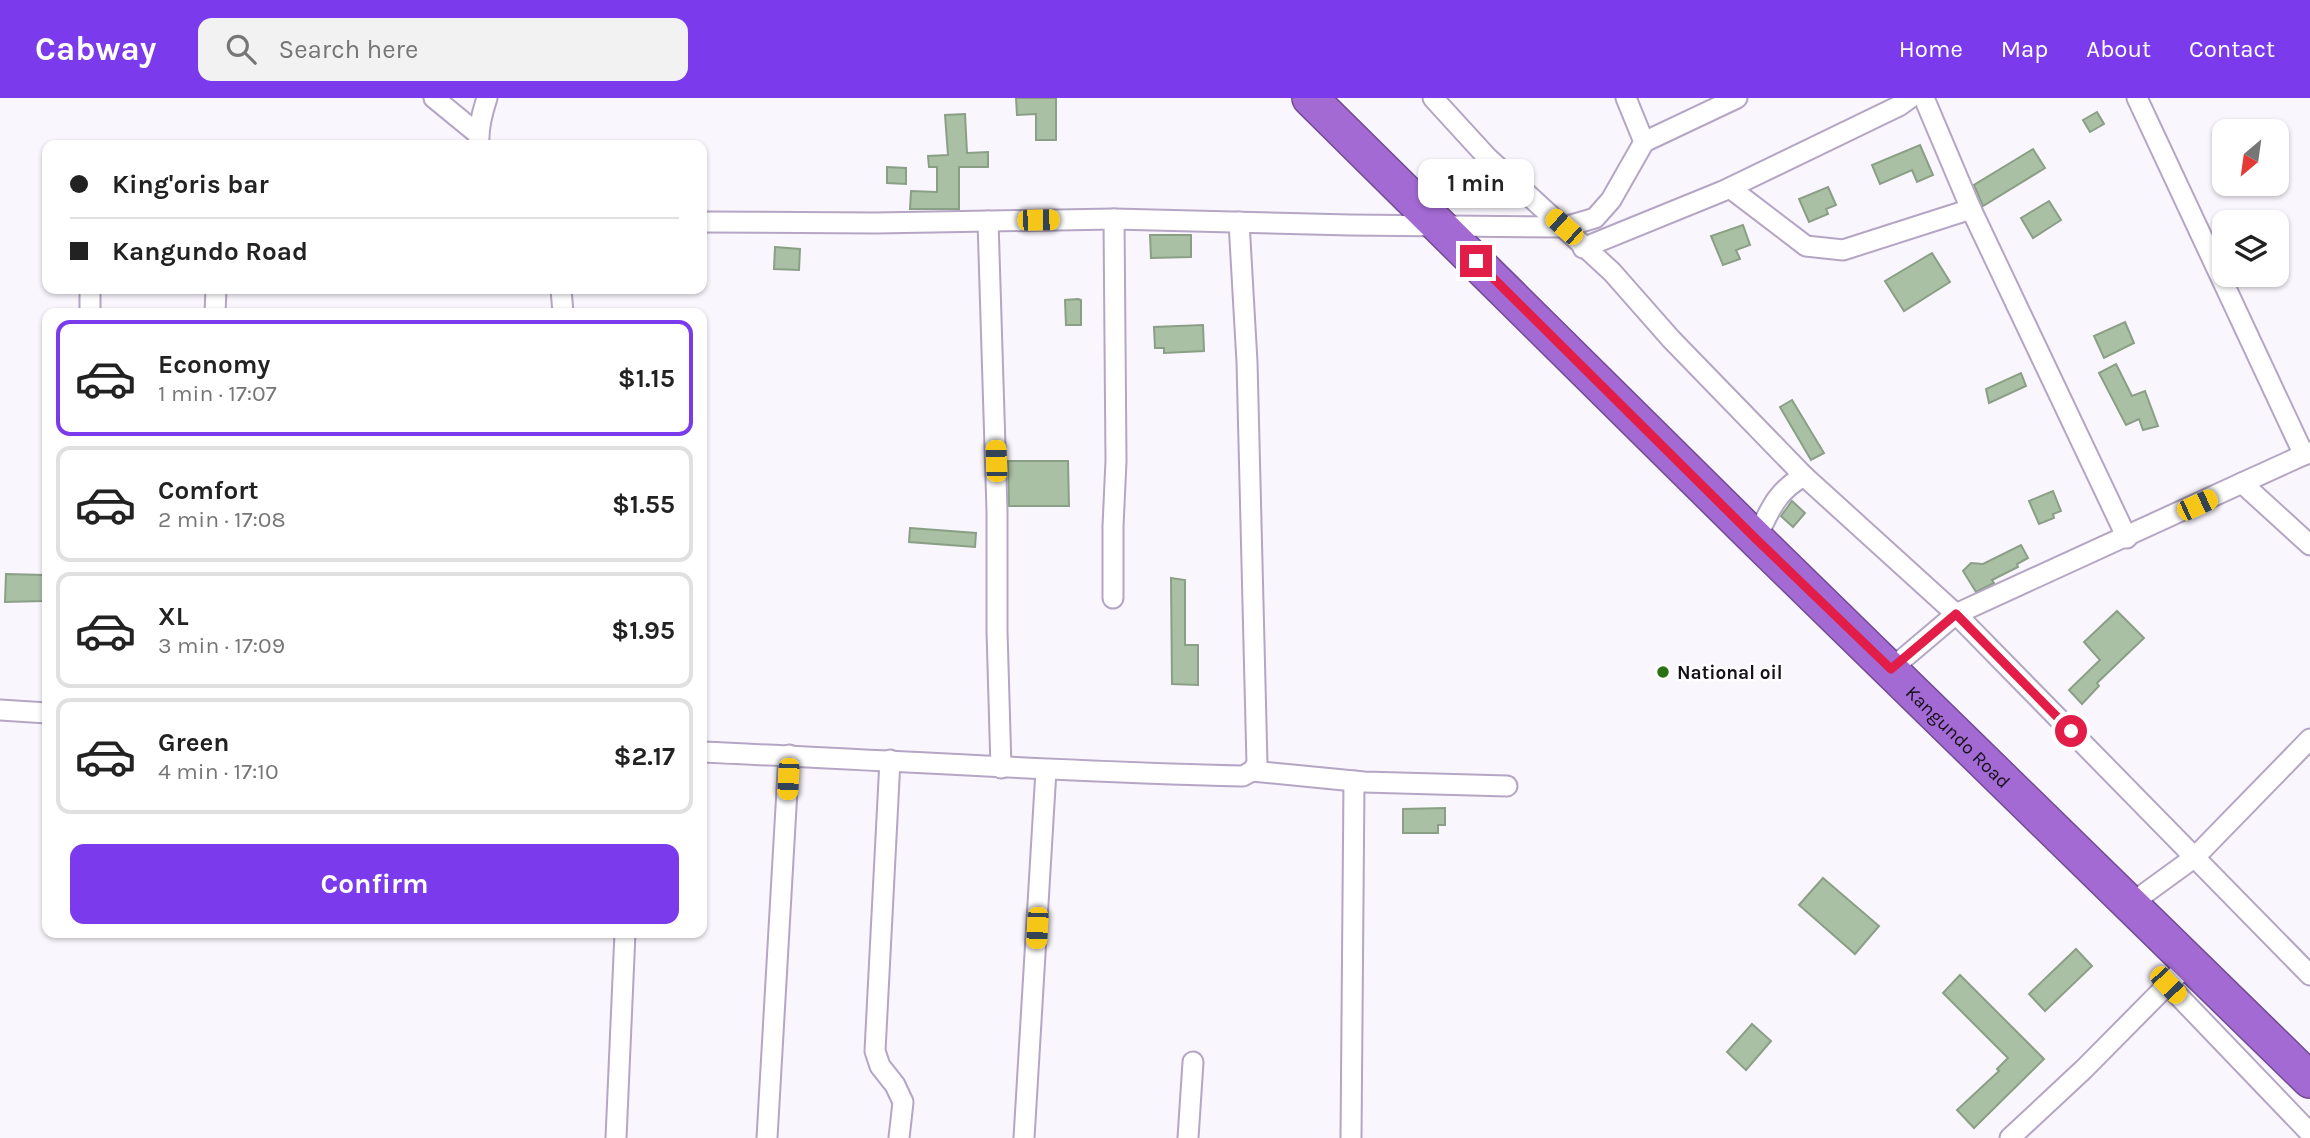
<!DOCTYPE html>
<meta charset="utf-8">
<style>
body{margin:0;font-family:Karla,sans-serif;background:#f2f2f2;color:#222;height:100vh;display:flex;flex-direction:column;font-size:26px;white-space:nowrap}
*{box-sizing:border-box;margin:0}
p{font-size:23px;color:#767676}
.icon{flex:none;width:38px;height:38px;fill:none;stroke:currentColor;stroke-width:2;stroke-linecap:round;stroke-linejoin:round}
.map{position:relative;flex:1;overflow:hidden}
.panel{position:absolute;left:42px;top:210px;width:665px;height:630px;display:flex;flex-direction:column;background:#fff;border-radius:14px;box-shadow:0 2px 5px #0004}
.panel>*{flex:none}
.banner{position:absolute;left:42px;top:42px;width:665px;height:154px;border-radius:14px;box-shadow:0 2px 5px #0004;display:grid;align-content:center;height:154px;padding:0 28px;background:#fff}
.needle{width:46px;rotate:209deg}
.tools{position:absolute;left:2212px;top:21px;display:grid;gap:14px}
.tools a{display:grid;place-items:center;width:77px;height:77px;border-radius:14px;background:#fff;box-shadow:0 2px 5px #0004;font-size:35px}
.end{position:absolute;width:32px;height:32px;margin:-16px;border:9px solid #e11d48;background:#fff;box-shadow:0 0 0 4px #fff}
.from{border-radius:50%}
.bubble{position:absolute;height:49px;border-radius:14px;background:#fff;box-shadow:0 2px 5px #0004;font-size:23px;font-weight:700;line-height:49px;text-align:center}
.car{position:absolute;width:21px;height:42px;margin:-21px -10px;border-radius:9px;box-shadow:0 0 5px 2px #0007;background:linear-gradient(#f5c518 24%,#345 0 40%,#f5c518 0 76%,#345 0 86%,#f5c518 0)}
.banner b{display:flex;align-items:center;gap:24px;height:66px;font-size:26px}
.banner b+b{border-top:2px solid #e0e0e0}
.banner i{width:18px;height:18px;background:#222}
ul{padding:12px 0 0;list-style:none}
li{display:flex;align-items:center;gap:21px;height:116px;margin:0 14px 10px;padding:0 14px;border:4px solid #e0e0e0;border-radius:14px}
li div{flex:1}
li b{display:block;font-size:26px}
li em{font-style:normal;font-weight:700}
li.on{border-color:#7c3aed}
li>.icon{width:63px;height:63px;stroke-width:1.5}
.action{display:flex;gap:14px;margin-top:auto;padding:14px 28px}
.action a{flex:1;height:80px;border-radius:14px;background:#7c3aed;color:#fff;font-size:28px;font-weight:700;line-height:80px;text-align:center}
header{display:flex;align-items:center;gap:42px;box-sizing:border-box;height:98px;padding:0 35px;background:#7c3aed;color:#fff}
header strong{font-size:33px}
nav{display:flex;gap:38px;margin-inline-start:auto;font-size:24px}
.search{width:490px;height:63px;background:#f2f2f2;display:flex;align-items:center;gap:18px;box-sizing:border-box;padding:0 24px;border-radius:14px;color:#767676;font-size:26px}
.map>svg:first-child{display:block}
.building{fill:#a9c0a4;stroke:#8a9f85;stroke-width:2}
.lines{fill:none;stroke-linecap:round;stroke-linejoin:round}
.street-casing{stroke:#b4a6c4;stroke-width:23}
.highway-casing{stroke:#714a92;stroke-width:38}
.street{stroke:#fff;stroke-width:19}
.highway{stroke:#a26ad2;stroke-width:35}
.route{stroke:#e11d48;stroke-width:9}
.poi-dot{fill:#297112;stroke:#fff;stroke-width:2.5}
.labels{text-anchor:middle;stroke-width:5;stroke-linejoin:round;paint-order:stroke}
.poi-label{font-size:19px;font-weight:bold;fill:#16101b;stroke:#fff;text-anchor:start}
.street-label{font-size:19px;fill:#16101b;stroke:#fff}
</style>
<header>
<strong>Cabway</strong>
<div class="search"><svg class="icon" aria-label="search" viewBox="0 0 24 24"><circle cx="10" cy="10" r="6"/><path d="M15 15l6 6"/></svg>Search here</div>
<nav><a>Home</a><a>Map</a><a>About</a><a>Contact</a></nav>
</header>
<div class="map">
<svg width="2310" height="1040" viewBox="0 0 2310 1040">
<rect width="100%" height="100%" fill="#f9f6fd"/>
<g class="building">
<polygon points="1016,0 1056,0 1056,42 1036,42 1036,16 1017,17"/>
<polygon points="2097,14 2104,26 2090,34 2083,22"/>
<polygon points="965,16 967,55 988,54 988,69 959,69 959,111 910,111 911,93 937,94 937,69 929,69 928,58 948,57 945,17"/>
<polygon points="1920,47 1933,77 1917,84 1912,72 1880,86 1872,67"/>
<polygon points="2033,51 2045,70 1983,108 1974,87"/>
<polygon points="887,69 906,70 906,86 887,85"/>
<polygon points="1828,89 1836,107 1826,111 1828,116 1809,124 1799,101"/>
<polygon points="2049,103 2061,122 2033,140 2021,120"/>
<polygon points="1743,127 1750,147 1736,152 1740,161 1723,167 1711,138"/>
<polygon points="1150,137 1191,137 1191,159 1151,160"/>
<polygon points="775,149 800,151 799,172 774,171"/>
<polygon points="1932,155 1950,184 1904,213 1885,183"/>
<polygon points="1078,201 1081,202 1081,227 1066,227 1065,202"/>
<polygon points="2125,224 2134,245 2104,260 2094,238"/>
<polygon points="1203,227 1204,253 1164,255 1164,250 1155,250 1154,229"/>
<polygon points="2116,266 2132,298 2145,293 2158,328 2143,332 2139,321 2126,327 2099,275"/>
<polygon points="2021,275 2026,288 1989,305 1986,291"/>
<polygon points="1792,302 1824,355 1811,362 1780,309"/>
<polygon points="1008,363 1068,363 1069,408 1009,408"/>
<polygon points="2053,393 2061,413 2053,416 2054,420 2039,426 2029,403"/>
<polygon points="1792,403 1805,415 1793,429 1781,418"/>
<polygon points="910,430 976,435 975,449 909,444"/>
<polygon points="2021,447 2028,460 2017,466 2018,469 1992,482 1994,485 1976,494 1963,473 1971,465 1983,466"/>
<polygon points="6,476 44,477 43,503 5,504"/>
<polygon points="1171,480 1185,482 1185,547 1198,547 1198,587 1172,586"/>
<polygon points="2117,513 2144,540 2097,585 2099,588 2082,606 2069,592 2100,562 2084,544"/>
<polygon points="1445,710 1445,727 1438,727 1438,735 1403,735 1403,711"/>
<polygon points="1823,780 1879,828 1855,856 1799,807"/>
<polygon points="2076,851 2092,868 2045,913 2029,896"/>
<polygon points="1960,877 2044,961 1974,1030 1957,1012 1999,973 1997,971 2008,960 1943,895"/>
<polygon points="1752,926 1771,943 1746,972 1727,954"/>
</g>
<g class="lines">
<g class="street-casing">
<g id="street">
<polyline points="434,0 478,36"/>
<polyline points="1433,0 1487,59 1612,174 1671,241 1804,378 1956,516 2310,877"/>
<polyline points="1626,0 1644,44"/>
<polyline points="1924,0 1971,111 2127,440"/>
<polyline points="2137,0 2304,357"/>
<path d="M479 46C478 30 482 15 487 0"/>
<polyline points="1730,90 1806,148 1843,152 1971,111"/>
<polyline points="988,123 997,413 997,533 1001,670"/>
<polyline points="702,124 876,125 1114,121 1350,127 1564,129 1595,120 1611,102 1644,44 1737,0"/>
<polyline points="1583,150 1723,93 1899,8 1910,0"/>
<polyline points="561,191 563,215"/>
<polyline points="90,215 90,191"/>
<polyline points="215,215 216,191"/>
<polyline points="2242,385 2310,354"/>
<path d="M1756 441C1769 414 1776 393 1804 378"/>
<polyline points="1113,500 1113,428 1116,363 1114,121"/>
<polyline points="1891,571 1956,516 2242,385 2310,447"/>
<polyline points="0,612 47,615"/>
<path d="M702 654C882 662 1062 674 1243 678L1252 673 1257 666 1247 264 1239 124"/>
<polyline points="890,662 875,953 880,968 895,987 903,1004 899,1040"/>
<polyline points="1252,673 1364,684 1507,688"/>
<polyline points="2129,807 2195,759 2310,641"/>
<polyline points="2168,887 2310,1035"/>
<polyline points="616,1040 625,835"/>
<polyline points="767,1040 789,657"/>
<polyline points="1024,1040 1046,672"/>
<polyline points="1188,1040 1193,964"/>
<polyline points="1351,1040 1354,683"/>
<polyline points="2010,1040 2084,971 2189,865"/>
</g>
</g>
<g class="highway-casing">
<g id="highway">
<path id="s1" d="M1310 0 1756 441 2310 982"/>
</g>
</g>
<use href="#street" class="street"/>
<use href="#highway" class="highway"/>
</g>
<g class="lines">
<polyline class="route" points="1476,163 1756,441 1891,571 1956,516 2071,633"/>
</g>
<circle class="poi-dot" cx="1663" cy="574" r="7"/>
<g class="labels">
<g class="poi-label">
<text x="1677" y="581">National oil</text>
</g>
<g class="street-label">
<text dy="7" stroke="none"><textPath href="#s1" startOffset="910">Kangundo Road</textPath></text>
</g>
</g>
</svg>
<div class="tools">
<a><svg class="needle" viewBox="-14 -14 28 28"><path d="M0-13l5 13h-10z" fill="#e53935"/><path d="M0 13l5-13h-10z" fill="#767676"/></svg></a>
<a><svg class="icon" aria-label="layers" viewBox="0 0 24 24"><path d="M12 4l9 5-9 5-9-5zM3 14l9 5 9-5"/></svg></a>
</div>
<i class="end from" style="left:2071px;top:633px"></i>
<i class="end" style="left:1476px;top:163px"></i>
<div class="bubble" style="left:1418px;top:61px;width:116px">1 min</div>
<i class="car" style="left:1038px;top:122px;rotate:89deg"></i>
<i class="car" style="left:1564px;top:129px;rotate:312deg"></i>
<i class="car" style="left:996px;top:363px;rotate:358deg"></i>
<i class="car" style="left:2197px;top:407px;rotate:65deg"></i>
<i class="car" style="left:788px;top:681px;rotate:183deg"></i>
<i class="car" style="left:1037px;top:830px;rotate:183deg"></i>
<i class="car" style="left:2168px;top:887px;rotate:137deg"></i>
<div class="banner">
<b><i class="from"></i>King'oris bar</b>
<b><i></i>Kangundo Road</b>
</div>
<section class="panel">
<ul>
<li class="on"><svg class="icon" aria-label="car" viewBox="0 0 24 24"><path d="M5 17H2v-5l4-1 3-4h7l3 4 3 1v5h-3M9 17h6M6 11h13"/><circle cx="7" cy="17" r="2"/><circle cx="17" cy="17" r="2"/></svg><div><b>Economy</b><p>1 min · 17:07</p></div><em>$1.15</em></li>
<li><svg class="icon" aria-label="car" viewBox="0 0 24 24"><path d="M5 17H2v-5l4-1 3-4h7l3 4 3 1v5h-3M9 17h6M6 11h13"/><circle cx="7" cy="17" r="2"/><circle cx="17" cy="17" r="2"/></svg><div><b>Comfort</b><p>2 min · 17:08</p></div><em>$1.55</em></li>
<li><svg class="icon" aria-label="car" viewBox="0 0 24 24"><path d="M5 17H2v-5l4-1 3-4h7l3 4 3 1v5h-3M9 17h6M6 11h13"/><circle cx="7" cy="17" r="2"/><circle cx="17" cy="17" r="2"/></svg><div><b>XL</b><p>3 min · 17:09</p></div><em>$1.95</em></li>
<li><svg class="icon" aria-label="car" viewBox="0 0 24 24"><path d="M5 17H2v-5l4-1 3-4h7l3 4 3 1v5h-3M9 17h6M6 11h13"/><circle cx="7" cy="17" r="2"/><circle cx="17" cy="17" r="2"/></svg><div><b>Green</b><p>4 min · 17:10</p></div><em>$2.17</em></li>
</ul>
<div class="action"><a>Confirm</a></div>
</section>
</div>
